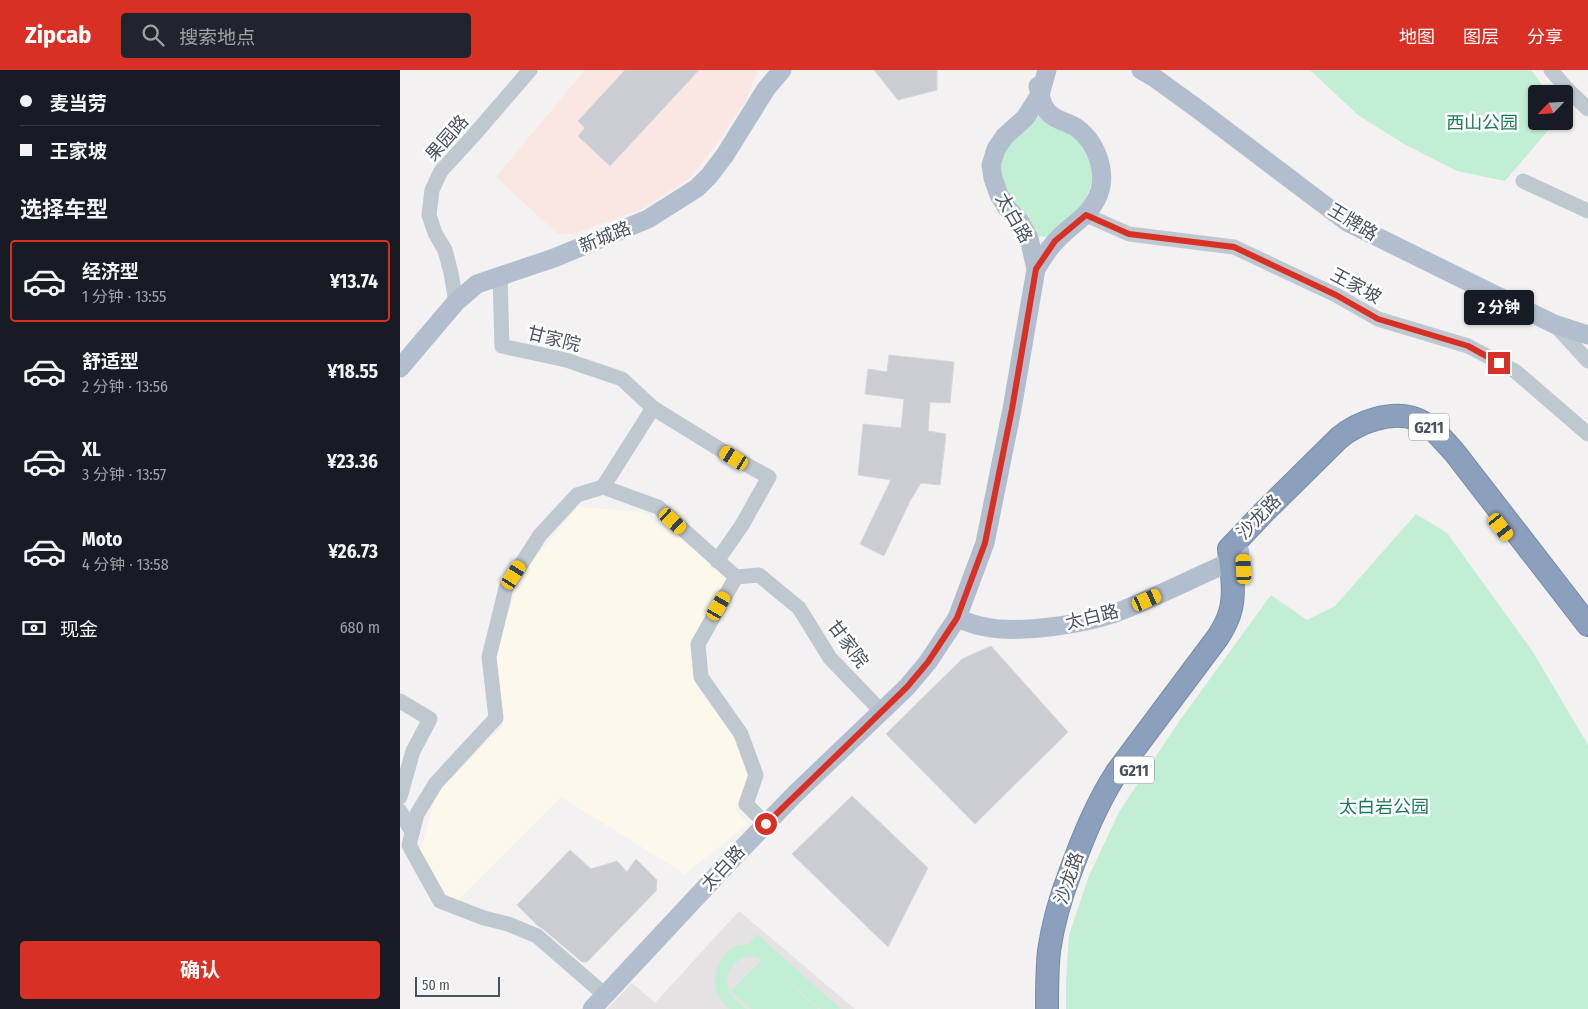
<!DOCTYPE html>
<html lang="zh">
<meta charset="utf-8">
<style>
body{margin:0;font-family:"Fira Sans Condensed","Noto Sans SC",sans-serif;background:#20242c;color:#f1f3f6;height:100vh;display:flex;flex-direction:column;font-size:19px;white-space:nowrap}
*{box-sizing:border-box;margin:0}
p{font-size:16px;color:#9ea1a6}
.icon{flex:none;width:28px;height:28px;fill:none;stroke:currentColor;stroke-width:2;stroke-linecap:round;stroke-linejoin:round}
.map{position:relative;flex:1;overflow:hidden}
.side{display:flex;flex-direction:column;background:#171b24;width:400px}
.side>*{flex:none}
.guide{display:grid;align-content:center;height:110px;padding:0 20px;background:#171b24}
.needle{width:32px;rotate:245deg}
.controls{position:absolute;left:1128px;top:15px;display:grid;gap:10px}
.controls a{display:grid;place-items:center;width:45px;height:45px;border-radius:5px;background:#171b24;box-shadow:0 1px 4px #0004;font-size:25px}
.scale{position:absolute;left:15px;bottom:12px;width:85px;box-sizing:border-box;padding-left:5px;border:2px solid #49535e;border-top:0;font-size:14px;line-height:18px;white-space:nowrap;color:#49535e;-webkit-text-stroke:4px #fff;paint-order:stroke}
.end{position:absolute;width:22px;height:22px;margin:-11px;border:6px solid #d93025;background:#fff;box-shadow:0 0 0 2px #fff}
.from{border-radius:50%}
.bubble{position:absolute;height:35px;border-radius:5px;background:#171b24;box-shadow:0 1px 4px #0004;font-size:16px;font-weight:700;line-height:35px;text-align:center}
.car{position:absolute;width:15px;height:30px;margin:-15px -8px;border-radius:6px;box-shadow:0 0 4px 1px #0007;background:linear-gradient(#f5c518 24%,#345 0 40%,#f5c518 0 76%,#345 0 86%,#f5c518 0)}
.guide b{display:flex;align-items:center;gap:18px;height:48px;font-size:19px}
.guide b+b{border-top:1px solid #363941}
.guide i{width:12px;height:12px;background:#f1f3f6}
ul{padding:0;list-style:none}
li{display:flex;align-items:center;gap:15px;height:82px;margin:0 10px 8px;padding:0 10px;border:2px solid transparent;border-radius:5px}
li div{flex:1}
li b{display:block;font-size:19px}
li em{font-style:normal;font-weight:700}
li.selected{border-color:#d93025}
li>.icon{width:45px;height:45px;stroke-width:1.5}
h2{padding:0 20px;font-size:22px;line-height:60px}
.pay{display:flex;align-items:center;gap:12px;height:55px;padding:0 20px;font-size:19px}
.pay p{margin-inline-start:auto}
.button{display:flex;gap:10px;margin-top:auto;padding:10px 20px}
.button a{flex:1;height:58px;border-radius:5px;background:#d93025;color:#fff;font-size:20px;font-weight:700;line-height:58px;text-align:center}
header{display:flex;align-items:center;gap:30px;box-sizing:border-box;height:70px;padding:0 25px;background:#d93025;color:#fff}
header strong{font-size:24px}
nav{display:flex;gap:28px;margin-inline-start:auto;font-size:18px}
.search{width:350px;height:45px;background:#20242c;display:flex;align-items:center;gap:12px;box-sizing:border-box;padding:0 18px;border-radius:5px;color:#9ea1a6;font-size:19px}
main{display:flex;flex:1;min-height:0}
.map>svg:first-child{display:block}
.commercial{fill:#fcf8ec}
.education{fill:#e4e2e3}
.medical{fill:#fae7e4}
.green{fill:#c2eed6}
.building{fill:#cbcdd3;stroke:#d5d7dc}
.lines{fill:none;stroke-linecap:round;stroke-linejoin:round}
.highway-casing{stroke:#768ba9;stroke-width:24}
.minor{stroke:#bfc7cf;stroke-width:15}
.major{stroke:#b2bece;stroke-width:19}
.highway{stroke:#8ba0bd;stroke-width:22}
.route{stroke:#d93025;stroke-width:6}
.labels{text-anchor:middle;stroke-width:5;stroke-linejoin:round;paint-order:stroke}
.shield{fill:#fff;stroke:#80878e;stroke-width:1}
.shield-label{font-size:16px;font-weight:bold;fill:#49535e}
.park-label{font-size:18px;fill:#1c7d53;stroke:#fff}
.street-label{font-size:18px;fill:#49535e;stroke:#fff}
</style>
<header>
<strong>Zipcab</strong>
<div class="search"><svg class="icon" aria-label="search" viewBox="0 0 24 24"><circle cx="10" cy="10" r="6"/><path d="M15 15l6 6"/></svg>搜索地点</div>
<nav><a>地图</a><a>图层</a><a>分享</a></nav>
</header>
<main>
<section class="side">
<div class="guide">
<b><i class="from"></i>麦当劳</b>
<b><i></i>王家坡</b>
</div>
<h2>选择车型</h2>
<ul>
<li class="selected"><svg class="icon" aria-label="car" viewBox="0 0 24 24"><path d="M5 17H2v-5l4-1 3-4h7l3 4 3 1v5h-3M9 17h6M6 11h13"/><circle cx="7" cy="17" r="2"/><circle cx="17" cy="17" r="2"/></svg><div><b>经济型</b><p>1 分钟 · 13:55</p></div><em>¥13.74</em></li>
<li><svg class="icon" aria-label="car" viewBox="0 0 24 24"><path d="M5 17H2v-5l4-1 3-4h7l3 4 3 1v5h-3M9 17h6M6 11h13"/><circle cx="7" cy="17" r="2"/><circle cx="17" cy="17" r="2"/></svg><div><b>舒适型</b><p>2 分钟 · 13:56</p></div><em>¥18.55</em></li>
<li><svg class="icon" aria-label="car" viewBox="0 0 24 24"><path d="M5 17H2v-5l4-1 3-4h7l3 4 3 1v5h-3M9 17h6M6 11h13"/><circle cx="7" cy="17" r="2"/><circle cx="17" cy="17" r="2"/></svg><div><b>XL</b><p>3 分钟 · 13:57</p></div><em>¥23.36</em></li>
<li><svg class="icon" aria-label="car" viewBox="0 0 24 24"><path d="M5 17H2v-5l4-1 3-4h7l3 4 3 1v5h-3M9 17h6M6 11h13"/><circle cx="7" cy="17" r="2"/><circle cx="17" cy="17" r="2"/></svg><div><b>Moto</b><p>4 分钟 · 13:58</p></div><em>¥26.73</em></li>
</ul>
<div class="pay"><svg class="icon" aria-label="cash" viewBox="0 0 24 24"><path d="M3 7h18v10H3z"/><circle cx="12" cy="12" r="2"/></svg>现金<p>680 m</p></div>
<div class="button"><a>确认</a></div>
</section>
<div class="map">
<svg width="1188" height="939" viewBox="0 0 1188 939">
<rect width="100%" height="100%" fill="#f3f1f1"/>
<polygon class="commercial" points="178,437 243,442 297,481 328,510 292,575 295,613 333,666 348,708 336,740 348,754 285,804 161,727 52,836 20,783 36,724 103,656 95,580 123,502"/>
<polygon class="education" points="339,841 455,939 207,939 232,913 255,933"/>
<polygon class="medical" points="185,0 358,0 346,30 320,70 290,108 242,139 173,164 158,164 96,107"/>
<g class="green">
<polygon points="910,0 1131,0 1149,24 1136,24 1136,51 1156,51 1105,111 1057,101 1004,74 958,45"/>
<polygon points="642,46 687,75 695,102 686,130 666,152 648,167 636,166 602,120 600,78 627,49"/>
<polygon points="1016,444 1047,463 1133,582 1188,675 1188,939 666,939 666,910 669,865 689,806 719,742 780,650 871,525 907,550 935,536"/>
<path d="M357 864 441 939H420L366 892 418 939H351L331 921 362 890C344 878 323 898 328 918 331 927 339 933 346 939H329C323 933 316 924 315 915 313 902 322 883 334 877 339 874 344 874 349 874Z"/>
</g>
<g class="building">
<polygon points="225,0 299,0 210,96 178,66 185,58 178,51"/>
<polygon points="474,0 537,0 537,20 498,30"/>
<polygon points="489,285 554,292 550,333 530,332 528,361 546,364 540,415 521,413 510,431 484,486 460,474 491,410 458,405 463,354 501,358 504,329 465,324 468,299 487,302"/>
<polygon points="591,576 668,662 575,754 486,664 562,589"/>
<polygon points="452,726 528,798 488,877 392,784"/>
<polygon points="170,780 191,799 217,791 227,802 236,789 257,810 256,821 187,892 182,892 143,859 138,856 117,835"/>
</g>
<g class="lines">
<g class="highway-casing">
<path id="highway" d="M647 939C647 920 647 900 649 881 653 853 661 826 671 800 684 765 697 733 717 702L818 567C823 559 828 551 830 542 836 523 831 499 829 479L864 442 939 368C958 352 991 340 1016 349 1032 355 1044 371 1055 383L1188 555"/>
</g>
<g class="minor">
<polyline points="1151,0 1167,19 1188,39"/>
<polyline points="1123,111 1188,141"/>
<polyline points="686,145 729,164 834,177 936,225 978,249 1068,276 1115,301 1188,364"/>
<polyline points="100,206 102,276 166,290 222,309 253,338 203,417"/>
<polyline points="56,232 51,203 45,180 35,163 29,145 32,120 41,101 73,66 130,0"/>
<polyline points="1154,254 1188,291"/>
<polyline points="253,338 334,388 369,407 342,455 317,491"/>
<polyline points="336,507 359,505 399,538 430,588 481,641"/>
<polyline points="0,631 30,649 13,681 0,727"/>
<polyline points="0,741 12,762"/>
<polyline points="205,925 137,866 108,854 84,848 40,831 9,775 17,744 36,713 96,648 89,587 106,518 140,465 177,425 203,417 258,437 336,507 298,574 301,607 341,664 356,705 346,734 366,754"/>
</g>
<g class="major">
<polyline points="741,0 755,8 799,40 947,152 1154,254 1188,265"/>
<path d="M636 199C642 189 648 179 656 171 669 156 687 148 696 130 709 106 698 74 677 58 668 52 654 50 647 41 641 34 640 25 638 16"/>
<polyline points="0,298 56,232 77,214 154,188 248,149 297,118 309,106 325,85 366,19 382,0"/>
<path d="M557 548C567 552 576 556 586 557 619 564 687 554 718 542 756 527 793 508 830 492L840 482"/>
<polyline points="192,939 332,789 396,723 507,617 528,592 557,548 585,473 612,339 636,199 629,168 620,152 607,138 599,125 593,108 591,95 596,79 605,66 625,48 640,25 647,0"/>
</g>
<use href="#highway" class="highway"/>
</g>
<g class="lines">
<polyline class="route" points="366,754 507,617 528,592 557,548 585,473 612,339 636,199 655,171 686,145 729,164 834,177 936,225 978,249 1068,276 1099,293"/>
</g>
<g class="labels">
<g class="shield">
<rect x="1009" y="343.5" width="40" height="27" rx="4"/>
<rect x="714" y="686.5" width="40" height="27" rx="4"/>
</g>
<g class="shield-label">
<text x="1029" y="363">G211</text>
<text x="734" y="706">G211</text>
</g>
<g class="park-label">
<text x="1082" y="59">西山公园</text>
<text x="984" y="743">太白岩公园</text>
</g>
<g class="street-label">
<text transform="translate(47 68) rotate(-49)" y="6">果园路</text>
<text transform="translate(614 148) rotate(60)" y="6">太白路</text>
<text transform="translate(953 152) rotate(31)" y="6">王牌路</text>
<text transform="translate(205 167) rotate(-22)" y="6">新城路</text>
<text transform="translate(956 216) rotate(28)" y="6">王家坡</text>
<text transform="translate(154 269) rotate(14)" y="6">甘家院</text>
<text transform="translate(859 447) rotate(-46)" y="6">沙龙路</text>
<text transform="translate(692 547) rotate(-14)" y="6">太白路</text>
<text transform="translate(448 574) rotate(53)" y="6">甘家院</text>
<text transform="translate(323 798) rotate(-47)" y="6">太白路</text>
<text transform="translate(669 808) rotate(-71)" y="6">沙龙路</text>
</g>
</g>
</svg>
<div class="controls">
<a><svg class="needle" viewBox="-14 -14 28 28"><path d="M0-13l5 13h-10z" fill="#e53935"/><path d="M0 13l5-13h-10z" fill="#9ea1a6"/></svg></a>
</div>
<div class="scale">50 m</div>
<i class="end from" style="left:366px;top:754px"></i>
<i class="end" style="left:1099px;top:293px"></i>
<div class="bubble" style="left:1064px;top:220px;width:70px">2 分钟</div>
<i class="car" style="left:334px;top:388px;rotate:302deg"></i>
<i class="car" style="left:273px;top:451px;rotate:132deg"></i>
<i class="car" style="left:1101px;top:457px;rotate:142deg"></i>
<i class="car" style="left:844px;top:499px;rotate:357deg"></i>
<i class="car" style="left:114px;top:505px;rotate:32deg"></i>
<i class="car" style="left:747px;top:530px;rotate:66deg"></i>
<i class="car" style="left:319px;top:536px;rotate:30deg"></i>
</div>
</main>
